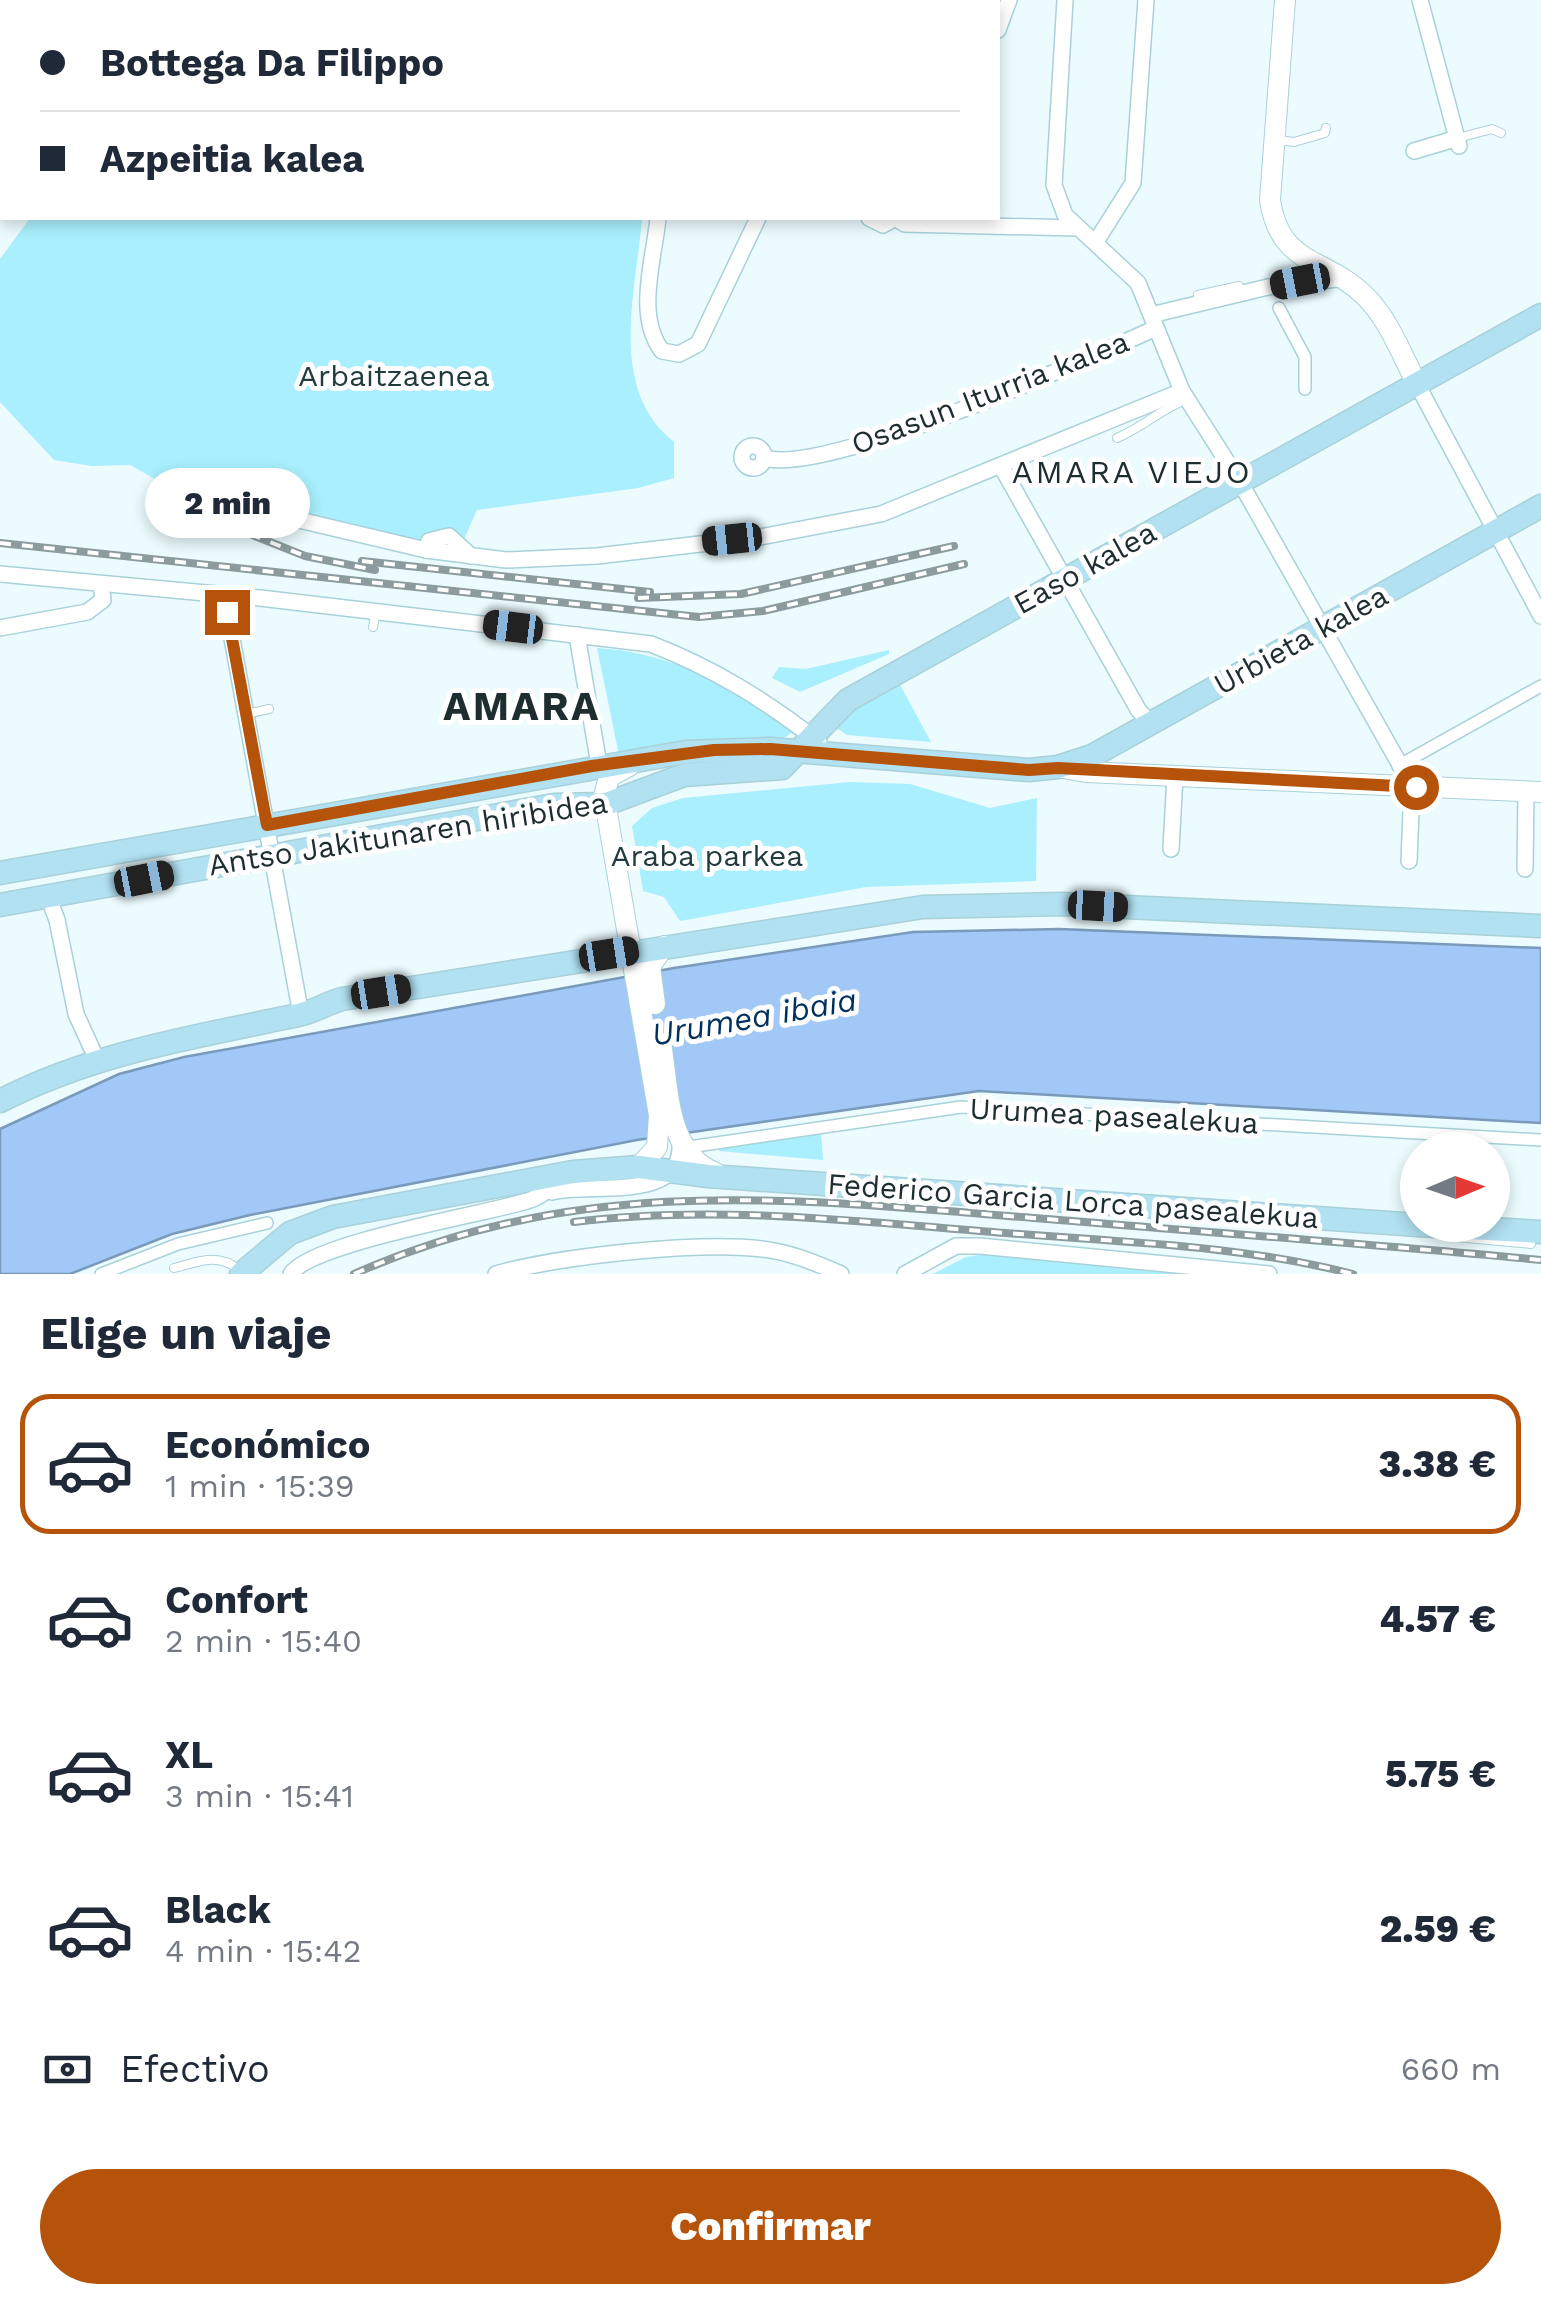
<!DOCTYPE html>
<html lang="es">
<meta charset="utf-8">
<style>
body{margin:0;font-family:"Work Sans",sans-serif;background:#f6f6f7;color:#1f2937;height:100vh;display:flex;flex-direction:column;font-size:38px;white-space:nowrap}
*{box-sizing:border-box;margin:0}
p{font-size:32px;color:#747a83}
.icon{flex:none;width:55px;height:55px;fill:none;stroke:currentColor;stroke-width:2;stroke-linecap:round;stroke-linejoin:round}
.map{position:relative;height:1274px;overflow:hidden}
.drawer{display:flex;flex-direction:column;background:#fff;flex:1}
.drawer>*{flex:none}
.hud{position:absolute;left:0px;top:0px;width:1000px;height:220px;box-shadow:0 5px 15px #0003;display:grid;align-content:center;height:220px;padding:0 40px;background:#fff}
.needle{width:65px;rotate:88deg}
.controls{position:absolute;left:1400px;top:1132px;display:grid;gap:20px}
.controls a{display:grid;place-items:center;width:110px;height:110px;border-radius:50%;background:#fff;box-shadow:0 5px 15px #0003;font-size:50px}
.end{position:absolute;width:45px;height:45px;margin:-22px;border:12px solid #b45309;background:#fff;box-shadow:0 0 0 5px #fff}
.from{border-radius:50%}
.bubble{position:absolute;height:70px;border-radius:35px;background:#fff;box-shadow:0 5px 15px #0003;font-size:32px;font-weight:800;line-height:70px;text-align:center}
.car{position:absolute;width:30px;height:60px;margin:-30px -15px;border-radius:12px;box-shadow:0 0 8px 2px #0007;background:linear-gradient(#222 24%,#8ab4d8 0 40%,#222 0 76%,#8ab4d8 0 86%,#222 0)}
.hud b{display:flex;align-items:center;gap:35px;height:95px;font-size:38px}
.hud b+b{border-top:2px solid #e0e1e3}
.hud i{width:25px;height:25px;background:#1f2937}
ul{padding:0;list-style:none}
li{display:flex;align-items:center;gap:30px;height:140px;margin:0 20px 15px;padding:0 20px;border:5px solid transparent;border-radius:30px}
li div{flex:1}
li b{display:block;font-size:38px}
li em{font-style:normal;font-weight:800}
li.selected{border-color:#b45309}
li>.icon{width:90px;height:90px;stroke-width:1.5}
h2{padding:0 40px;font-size:45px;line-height:120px}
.pay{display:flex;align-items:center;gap:25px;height:110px;padding:0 40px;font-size:38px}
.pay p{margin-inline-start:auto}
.primary-button{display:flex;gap:20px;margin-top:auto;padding:20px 40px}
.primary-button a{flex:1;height:115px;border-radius:60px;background:#b45309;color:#fff;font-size:40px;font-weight:800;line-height:115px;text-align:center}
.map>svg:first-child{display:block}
.green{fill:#a9effd}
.water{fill:#a1c8f6;stroke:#799abb;stroke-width:2.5}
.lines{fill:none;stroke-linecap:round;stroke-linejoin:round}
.service-casing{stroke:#a9d1d9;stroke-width:10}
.pedestrian-casing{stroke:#a9d1d9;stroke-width:14}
.minor-casing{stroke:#a9d1d9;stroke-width:18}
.tertiary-casing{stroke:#a9d1d9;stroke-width:22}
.secondary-casing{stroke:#a9d1d9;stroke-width:25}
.service{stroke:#fff;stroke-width:8}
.pedestrian{stroke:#fff;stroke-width:11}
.minor{stroke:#fff;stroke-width:15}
.tertiary{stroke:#fff;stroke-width:20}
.secondary{stroke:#b2e1f2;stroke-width:22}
.rail-casing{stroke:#8b9b9e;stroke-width:8}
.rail{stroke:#fff;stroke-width:4;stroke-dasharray:11;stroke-linecap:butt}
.route{stroke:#b45309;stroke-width:12}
.labels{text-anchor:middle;stroke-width:10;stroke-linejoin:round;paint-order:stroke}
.park-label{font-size:30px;fill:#223b3f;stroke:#fff}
.street-label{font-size:30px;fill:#1d2d30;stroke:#fff}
.neighbourhood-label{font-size:32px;letter-spacing:2.5px;fill:#1d2d30;stroke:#fff}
.water-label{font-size:32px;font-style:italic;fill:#00305e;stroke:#fff}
.district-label{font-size:40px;font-weight:bold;letter-spacing:2.5px;fill:#1d2d30;stroke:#fff}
</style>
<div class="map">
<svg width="1541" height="1274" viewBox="0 0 1541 1274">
<rect width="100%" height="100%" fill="#ebfbfe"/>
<g class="green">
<polygon points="47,0 669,0 48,2"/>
<path d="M30 218H642C636 293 607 389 674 442V478L638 488 477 510 464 539 445 532 420 543 173 489 130 465 92 466 54 460 0 402V259Z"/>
<path d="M597 648C671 652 727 685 789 724L792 732 782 740 707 741 619 755Z"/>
<polygon points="889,650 889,654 800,692 772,678 779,667 806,669"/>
<polygon points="899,683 931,742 847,735 835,727 849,710"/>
<polygon points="850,782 910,784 990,808 1037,798 1036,881 866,887 680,921 664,897 643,891 632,826 652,808 683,798"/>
<polygon points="821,1132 823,1160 719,1151 719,1147"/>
<polygon points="993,1253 1199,1274 933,1274 966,1257"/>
</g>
<polygon class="water" points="1059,929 1541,948 1541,1123 979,1091 637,1140 250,1215 172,1234 70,1274 0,1274 0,1129 119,1074 184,1057 674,968 913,932"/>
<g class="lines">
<g class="service-casing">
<g id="service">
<polyline points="1458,138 1492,129 1501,133"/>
<polyline points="1278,140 1294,142 1325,133 1326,128"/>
<polyline points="1198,295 1239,286"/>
<path d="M1117 438C1144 427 1160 409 1186 400"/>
<polyline points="373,627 376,611"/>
<polyline points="246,714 269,709"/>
<polyline points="1456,1237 1531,1244"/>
<path d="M174 1268C198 1262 218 1252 239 1270"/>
</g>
</g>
<g class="pedestrian-casing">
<g id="pedestrian">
<polyline points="1279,308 1305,357 1305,389"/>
<polyline points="1398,766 1541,686"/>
<polyline points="689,1147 961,1107 1541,1140"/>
<polyline points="101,1274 178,1244 267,1223"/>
</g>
</g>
<g class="minor-casing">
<g id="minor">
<polyline points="1065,0 1054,185 1065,215 1138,283 1182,391 1240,482 1412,786 1409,861"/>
<polyline points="1420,0 1459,146"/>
<polyline points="685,2 685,0"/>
<polyline points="847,2 847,0"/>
<polyline points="998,30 1009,0"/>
<polyline points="1414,151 1458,138"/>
<path d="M658 218C654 260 635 315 662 351L679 354 698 344 758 218"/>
<polyline points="869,218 883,225 895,218"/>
<polyline points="895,218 905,224 1077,228"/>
<polyline points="1097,240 1133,183 1146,0"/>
<polyline points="1151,315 1268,287 1337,279"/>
<polyline points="1417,384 1541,616"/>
<circle cx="753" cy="457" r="11"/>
<path d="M764 458C826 476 1087 359 1156 328"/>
<polyline points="1001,466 1139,711 1151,723"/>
<polyline points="239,510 261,511 426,550 506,560 597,556 760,537 881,514 1182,391"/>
<polyline points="426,550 429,541 449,536 471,556"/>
<path d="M0 574 260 598 651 644C715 669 765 700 819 742"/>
<polyline points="224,595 301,1015"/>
<polyline points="0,628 87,612 103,600 101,584"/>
<polyline points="577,635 599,765"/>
<polyline points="1171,849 1175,776"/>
<polyline points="1525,869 1526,792"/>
<polyline points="48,896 57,920 76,1014 97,1060"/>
<path d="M552 1192C589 1182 684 1204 680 1143"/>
<path d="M291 1274C310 1243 485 1214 527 1201 542 1197 553 1185 566 1177"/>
<path d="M496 1274C558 1256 712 1239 775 1251 797 1255 821 1265 841 1274"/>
<polyline points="905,1274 956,1246 980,1246 1269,1274"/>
</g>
</g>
<g class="tertiary-casing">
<g id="tertiary">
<path d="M1285 0 1270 200C1280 267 1326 257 1365 296 1388 318 1402 355 1417 384"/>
<polyline points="629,766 609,777 604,796 659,1115 657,1147 639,1167"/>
<polyline points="1058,767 1086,772 1541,792"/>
<polyline points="655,1004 650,967 664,946"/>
<path d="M661 1043C669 1089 666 1154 716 1173"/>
</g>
</g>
<g class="secondary-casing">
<g id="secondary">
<polyline points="0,873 686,752 770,749 1029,770 1058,767 1092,756 1541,506"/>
<polyline points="0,905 554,805 606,804 684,775 782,768 848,700 1541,315"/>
<path d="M0 1101C96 1052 195 1037 298 1015 314 1012 327 1003 342 999L923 907 1060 904 1541 926"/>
<polyline points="1419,1225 1541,1232"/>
<polyline points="241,1274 290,1233 333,1217 573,1172 639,1167 708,1176 1418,1225"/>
</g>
</g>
<use href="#service" class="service"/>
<use href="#pedestrian" class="pedestrian"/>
<use href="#minor" class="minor"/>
<use href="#tertiary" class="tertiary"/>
<use href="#secondary" class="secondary"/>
<g class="rail-casing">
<g id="rail">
<polyline points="250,534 305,556 375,570"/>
<polyline points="0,543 699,617 763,611 964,564"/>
<polyline points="362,561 650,592"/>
<polyline points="638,598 741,594 954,546"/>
<path d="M574 1222C717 1204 863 1222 1006 1233 1122 1242 1240 1245 1353 1274"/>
<path d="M354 1274C592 1169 809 1201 1059 1220 1220 1233 1381 1245 1541 1260"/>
</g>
</g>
<use href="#rail" class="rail"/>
</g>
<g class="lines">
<polyline class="route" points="227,612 267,825 592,766 714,750 770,749 1029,770 1058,768 1416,787"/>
</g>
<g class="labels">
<g class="park-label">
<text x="394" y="386">Arbaitzaenea</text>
<text x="707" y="866">Araba parkea</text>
</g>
<g class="street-label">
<text transform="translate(990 393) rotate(-21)" y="10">Osasun Iturria kalea</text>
<text transform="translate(1085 568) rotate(-29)" y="10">Easo kalea</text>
<text transform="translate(1301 640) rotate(-29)" y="10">Urbieta kalea</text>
<text transform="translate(408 834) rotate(-9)" y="10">Antso Jakitunaren hiribidea</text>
<text transform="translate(1114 1116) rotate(3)" y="10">Urumea pasealekua</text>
<text transform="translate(1073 1201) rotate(4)" y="10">Federico Garcia Lorca pasealekua</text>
</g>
<g class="neighbourhood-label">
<text x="1132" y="483">AMARA VIEJO</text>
</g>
<g class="water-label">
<text transform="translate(754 1017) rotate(-10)" y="11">Urumea ibaia</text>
</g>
<g class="district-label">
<text x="522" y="720">AMARA</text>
</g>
</g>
</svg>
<div class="controls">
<a><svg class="needle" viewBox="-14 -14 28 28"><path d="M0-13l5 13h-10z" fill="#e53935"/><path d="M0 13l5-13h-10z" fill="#747a83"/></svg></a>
</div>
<i class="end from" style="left:1416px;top:787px"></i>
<i class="end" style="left:227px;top:612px"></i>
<div class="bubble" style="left:145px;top:468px;width:165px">2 min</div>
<i class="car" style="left:1300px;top:281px;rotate:259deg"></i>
<i class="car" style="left:732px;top:539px;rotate:264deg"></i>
<i class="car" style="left:513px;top:627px;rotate:277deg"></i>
<i class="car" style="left:144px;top:879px;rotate:79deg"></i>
<i class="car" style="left:1098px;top:906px;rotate:93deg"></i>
<i class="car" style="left:609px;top:954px;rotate:81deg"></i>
<i class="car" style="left:381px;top:992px;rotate:81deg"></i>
<div class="hud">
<b><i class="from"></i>Bottega Da Filippo</b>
<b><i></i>Azpeitia kalea</b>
</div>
</div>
<section class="drawer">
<h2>Elige un viaje</h2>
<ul>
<li class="selected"><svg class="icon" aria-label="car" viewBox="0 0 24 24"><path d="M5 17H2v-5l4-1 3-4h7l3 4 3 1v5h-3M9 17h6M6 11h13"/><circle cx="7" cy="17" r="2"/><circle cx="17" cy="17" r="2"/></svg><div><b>Económico</b><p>1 min · 15:39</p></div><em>3.38 €</em></li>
<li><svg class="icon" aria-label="car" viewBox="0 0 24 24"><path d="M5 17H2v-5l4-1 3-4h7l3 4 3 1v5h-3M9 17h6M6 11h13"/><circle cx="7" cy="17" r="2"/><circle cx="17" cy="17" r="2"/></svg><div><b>Confort</b><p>2 min · 15:40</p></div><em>4.57 €</em></li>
<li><svg class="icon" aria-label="car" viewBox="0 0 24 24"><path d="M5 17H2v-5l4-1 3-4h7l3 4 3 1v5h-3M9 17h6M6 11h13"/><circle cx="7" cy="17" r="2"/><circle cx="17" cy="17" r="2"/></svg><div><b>XL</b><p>3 min · 15:41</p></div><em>5.75 €</em></li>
<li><svg class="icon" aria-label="car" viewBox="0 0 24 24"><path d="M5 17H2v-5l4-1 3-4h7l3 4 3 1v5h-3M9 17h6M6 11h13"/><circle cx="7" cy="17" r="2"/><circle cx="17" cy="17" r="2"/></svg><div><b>Black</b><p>4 min · 15:42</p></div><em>2.59 €</em></li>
</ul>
<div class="pay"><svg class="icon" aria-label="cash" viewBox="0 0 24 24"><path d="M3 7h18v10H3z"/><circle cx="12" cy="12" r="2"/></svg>Efectivo<p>660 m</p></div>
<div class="primary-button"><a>Confirmar</a></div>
</section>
